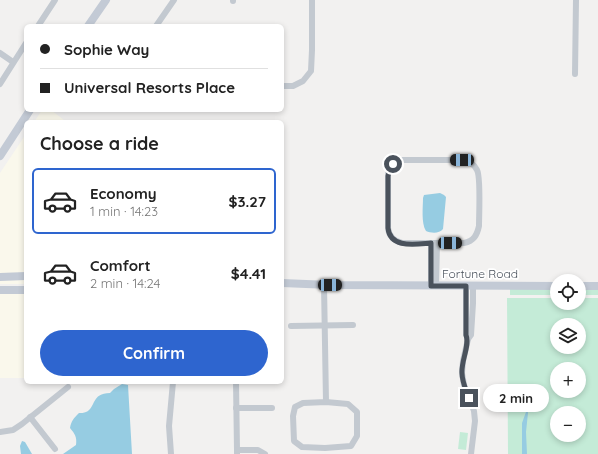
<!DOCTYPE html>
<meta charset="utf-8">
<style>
body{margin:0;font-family:Quicksand,sans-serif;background:#f6f6f6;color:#222;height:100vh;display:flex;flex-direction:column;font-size:15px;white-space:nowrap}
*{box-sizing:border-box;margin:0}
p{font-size:13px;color:#767676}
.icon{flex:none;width:22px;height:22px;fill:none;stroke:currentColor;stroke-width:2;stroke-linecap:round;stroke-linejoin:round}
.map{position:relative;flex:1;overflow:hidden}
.drawer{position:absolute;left:24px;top:120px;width:260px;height:264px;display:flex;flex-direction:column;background:#fff;border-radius:6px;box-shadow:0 2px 6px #0003}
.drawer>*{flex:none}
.hud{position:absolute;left:24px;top:24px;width:260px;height:88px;border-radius:6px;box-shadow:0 2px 6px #0003;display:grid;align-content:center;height:88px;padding:0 16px;background:#fff}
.fabs{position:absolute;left:550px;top:274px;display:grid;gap:8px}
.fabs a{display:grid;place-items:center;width:36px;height:36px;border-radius:50%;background:#fff;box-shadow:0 2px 6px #0003;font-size:20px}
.end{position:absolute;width:18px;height:18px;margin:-9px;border:5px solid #4a525c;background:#fff;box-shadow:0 0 0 2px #fff}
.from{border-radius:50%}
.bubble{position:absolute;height:28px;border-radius:14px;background:#fff;box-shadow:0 2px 6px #0003;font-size:13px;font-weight:800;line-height:28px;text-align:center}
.car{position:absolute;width:12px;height:24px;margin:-12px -6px;border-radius:5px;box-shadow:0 0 3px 1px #0007;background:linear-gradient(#222 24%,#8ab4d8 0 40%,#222 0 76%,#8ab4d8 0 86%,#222 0)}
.hud b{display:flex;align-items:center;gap:14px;height:38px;font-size:15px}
.hud b+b{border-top:1px solid #e0e0e0}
.hud i{width:10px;height:10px;background:#222}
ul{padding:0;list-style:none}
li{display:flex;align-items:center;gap:12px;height:66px;margin:0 8px 6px;padding:0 8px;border:2px solid transparent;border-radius:6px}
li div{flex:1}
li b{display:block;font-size:15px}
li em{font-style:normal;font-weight:800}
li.current{border-color:#2e65cf}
li>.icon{width:36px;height:36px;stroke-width:1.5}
h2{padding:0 16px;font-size:18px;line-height:48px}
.button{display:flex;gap:8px;margin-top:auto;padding:8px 16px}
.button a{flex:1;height:46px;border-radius:24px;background:#2e65cf;color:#fff;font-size:16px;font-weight:800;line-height:46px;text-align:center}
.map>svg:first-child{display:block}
.commercial{fill:#faf8ec}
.green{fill:#c4ebd7;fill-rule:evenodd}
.water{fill:#96cce2}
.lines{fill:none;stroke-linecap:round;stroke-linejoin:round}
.street{stroke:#c3c9d0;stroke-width:6}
.secondary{stroke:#c3cad5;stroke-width:8}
.route{stroke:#4a525c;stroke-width:5}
.labels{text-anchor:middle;stroke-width:3.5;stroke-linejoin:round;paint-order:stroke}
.street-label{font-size:12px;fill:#4a525c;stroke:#fff}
</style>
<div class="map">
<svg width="598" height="454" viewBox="0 0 598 454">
<rect width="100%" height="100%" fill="#f2f1f0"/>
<g class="commercial">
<polygon points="42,110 51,110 64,120 139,121 139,122 34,122"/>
<polygon points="26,134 26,284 0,284 0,173"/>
<rect x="0" y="290" width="26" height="88"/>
</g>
<g class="green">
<rect x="510" y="289" width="47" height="6"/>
<rect x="579" y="289" width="19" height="6"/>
<path d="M507 298H557V303H579V298H598V454H508ZM557 325H579V347H557ZM557 369H579V391H557ZM557 413H579V435H557Z"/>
<polygon points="460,432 468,433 466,450 458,449"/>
</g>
<g class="water">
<path d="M440 193 444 195 446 197 443 229C439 234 431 233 426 231 421 223 423 207 423 198L424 195Z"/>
<path d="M122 384 128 385 132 454H63L76 445C77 437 75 434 70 428 71 421 74 418 79 413 81 413 84 413 86 412 96 408 91 393 110 393L114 389Z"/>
<polygon points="526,412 528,412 528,413 526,432 527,454 522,454 522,423"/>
<polygon points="22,441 25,442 32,454 21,454 20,446"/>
</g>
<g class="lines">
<g class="street">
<polyline points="233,0 233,1"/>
<polyline points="38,26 55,0"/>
<polyline points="156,26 174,0"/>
<polyline points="0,53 13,62"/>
<polyline points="575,74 576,0"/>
<polyline points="0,84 26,43"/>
<polyline points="282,86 293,86 303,81 311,71 312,50 312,0"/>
<path d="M403 160H462C468 161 474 163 477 170 481 177 479 215 479 226 477 235 474 241 464 243H402C394 241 389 237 388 228V172C391 165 396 161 403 160Z"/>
<polyline points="324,285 326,402 348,404 357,412 357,436 351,446 325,448 302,447 294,441 293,416 295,407 303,403 326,402"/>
<polyline points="431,286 431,243"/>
<polyline points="436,286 437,243"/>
<polyline points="466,286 466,335 468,339"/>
<polyline points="291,326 353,325"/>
<polyline points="236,382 237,450"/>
<polyline points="236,408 272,408"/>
<polyline points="30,417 55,449"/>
<polyline points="0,432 13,430 22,424 68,387"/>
<polyline points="171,454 169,426 173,382"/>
<polyline points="237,454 237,450 258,450 265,454"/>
<polyline points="471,454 475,421 474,411 464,385 462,373 463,361 468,339 471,335 473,303 473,286"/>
</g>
<g class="secondary">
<polyline points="88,26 106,0"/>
<polyline points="0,156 30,110"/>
<polyline points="0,277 26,276"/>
<polyline points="282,283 330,285 557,286"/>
<polyline points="579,286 598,286"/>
<polyline points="0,290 26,290"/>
</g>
</g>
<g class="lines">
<path class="route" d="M393 164 390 168 388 176V228C390 249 416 244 431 243V286H466V335C470 345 461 361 462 373 462 382 466 390 469 398"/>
</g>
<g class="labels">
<g class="street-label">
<text x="480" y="278">Fortune Road</text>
</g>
</g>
</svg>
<div class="fabs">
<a><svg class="icon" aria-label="locate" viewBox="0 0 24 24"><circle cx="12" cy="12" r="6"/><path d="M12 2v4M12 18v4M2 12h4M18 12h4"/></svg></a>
<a><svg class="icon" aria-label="layers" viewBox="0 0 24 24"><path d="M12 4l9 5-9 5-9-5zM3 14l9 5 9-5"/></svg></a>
<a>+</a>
<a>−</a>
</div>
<i class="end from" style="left:393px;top:164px"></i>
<i class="end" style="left:469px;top:398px"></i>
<div class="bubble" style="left:483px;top:384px;width:66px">2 min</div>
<i class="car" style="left:462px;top:160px;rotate:270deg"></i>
<i class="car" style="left:450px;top:243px;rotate:90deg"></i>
<i class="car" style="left:330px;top:285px;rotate:90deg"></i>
<div class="hud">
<b><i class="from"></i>Sophie Way</b>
<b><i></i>Universal Resorts Place</b>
</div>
<section class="drawer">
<h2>Choose a ride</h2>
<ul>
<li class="current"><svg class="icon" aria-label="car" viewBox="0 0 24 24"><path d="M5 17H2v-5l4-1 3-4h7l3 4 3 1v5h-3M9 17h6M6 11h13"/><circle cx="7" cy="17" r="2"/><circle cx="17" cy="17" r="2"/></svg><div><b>Economy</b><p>1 min · 14:23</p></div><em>$3.27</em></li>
<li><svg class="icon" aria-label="car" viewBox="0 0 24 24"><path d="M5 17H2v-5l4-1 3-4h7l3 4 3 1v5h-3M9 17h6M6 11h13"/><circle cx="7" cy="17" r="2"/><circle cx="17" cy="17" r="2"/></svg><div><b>Comfort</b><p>2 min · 14:24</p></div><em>$4.41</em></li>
</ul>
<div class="button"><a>Confirm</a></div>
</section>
</div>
